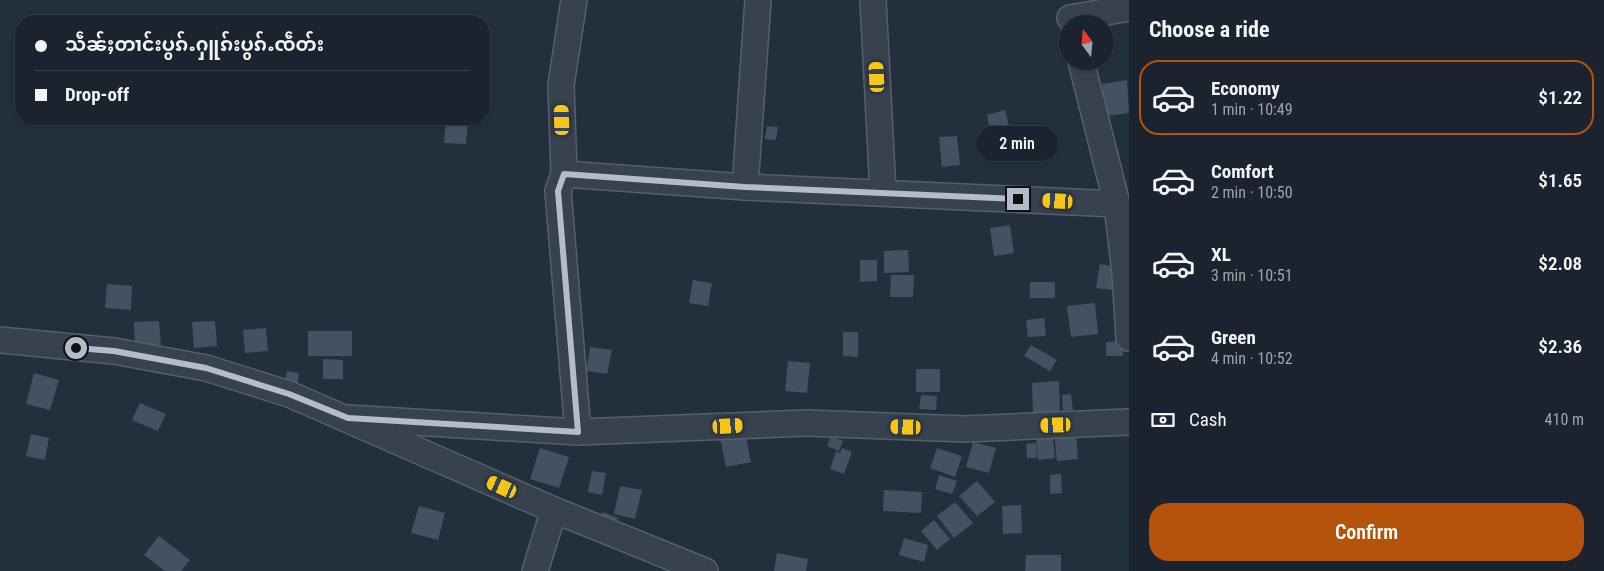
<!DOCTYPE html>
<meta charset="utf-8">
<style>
body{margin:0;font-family:"Roboto Condensed","Noto Sans Myanmar",sans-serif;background:#282f3a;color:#f1f3f6;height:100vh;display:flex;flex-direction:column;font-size:19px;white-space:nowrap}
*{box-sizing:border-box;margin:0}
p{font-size:16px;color:#a0a4aa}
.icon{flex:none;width:28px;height:28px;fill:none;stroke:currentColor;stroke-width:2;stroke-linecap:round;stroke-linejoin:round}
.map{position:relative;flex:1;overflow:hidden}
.drawer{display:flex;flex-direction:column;background:#1b232e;width:475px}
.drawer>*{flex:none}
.top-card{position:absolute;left:15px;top:15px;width:475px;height:110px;border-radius:20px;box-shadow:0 1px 4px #0004,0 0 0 1px #39404a;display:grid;align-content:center;height:110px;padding:0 20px;background:#1b232e}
.needle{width:32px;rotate:344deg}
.tools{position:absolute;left:1059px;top:15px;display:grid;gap:10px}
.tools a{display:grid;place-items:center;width:55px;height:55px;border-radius:50%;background:#1b232e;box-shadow:0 1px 4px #0004,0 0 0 1px #39404a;font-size:25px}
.end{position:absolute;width:22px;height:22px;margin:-11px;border:6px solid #b4bcc9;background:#111;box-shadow:0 0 0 2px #111}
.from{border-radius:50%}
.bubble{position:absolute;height:35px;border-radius:18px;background:#1b232e;box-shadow:0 1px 4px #0004,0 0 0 1px #39404a;font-size:16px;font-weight:600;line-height:35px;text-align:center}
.car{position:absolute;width:15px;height:30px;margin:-15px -8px;border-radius:6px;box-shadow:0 0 4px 1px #0007;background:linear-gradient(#f5c518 24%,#345 0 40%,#f5c518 0 76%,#345 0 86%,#f5c518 0)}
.top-card b{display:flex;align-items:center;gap:18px;height:48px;font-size:19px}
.top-card b+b{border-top:1px solid #39404a}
.top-card i{width:12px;height:12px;background:#f1f3f6}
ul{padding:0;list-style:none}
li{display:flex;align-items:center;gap:15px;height:75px;margin:0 10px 8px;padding:0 10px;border:2px solid transparent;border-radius:20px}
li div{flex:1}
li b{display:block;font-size:19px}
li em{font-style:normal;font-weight:600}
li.selected{border-color:#b45309}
li>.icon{width:45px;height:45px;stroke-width:1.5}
h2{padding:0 20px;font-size:22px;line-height:60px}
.pay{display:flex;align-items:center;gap:12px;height:55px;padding:0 20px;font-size:19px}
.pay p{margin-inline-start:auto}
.cta{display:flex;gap:10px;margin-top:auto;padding:10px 20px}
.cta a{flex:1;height:58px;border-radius:20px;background:#b45309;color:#fff;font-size:20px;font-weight:600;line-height:58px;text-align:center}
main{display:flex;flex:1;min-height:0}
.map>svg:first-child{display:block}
.building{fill:#455162}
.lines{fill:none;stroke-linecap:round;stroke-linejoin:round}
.minor-casing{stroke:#565f6c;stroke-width:28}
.minor{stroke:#38414e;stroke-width:25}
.route{stroke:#b4bcc9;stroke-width:6}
</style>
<main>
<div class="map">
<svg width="1129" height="571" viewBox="0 0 1129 571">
<rect width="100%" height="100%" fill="#242f3e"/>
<g class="building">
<polygon points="1127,80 1129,113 1106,116 1102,84"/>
<polygon points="1005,110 1010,130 991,135 987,115"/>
<polygon points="446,121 468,122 466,144 444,143"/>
<polygon points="767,126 778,127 776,140 765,139"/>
<polygon points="957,136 960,165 942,167 939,137"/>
<polygon points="1010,225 1014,253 994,256 990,228"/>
<polygon points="908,250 909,272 884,273 884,251"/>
<polygon points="860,260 877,260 877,281 860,282"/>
<polygon points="1100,264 1116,267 1112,290 1096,288"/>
<polygon points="891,275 914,275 913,297 890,297"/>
<polygon points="693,280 712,283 708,306 689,303"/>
<rect x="1030" y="282" width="25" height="16"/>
<polygon points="107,284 132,286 131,310 105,308"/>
<polygon points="1095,303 1098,334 1071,337 1067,306"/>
<polygon points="1044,318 1046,336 1028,337 1026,320"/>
<polygon points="159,321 161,347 135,348 134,322"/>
<polygon points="215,321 217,346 194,348 192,322"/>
<polygon points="266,328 268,351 245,353 243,330"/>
<rect x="308" y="331" width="44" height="25"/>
<polygon points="843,332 858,332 858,357 843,356"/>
<polygon points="1123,341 1123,356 1106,356 1106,342"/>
<polygon points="1031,345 1057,360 1050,371 1024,356"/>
<polygon points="590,347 612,350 607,374 586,371"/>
<polygon points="323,359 343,360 343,379 323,379"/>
<polygon points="788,361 810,363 807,393 785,391"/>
<rect x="916" y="369" width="24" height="23"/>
<polygon points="287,371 299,373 297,387 284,385"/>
<polygon points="34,373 59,380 50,410 26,404"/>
<polygon points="1059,381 1060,412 1033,413 1032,383"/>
<polygon points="1071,394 1073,410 1063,411 1062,395"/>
<polygon points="921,395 937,396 936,410 919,409"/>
<polygon points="140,403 166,414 158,431 132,420"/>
<polygon points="1076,431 1078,459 1057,461 1054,433"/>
<polygon points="745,433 751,462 726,467 720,438"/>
<polygon points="31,434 49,438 45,460 26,456"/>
<polygon points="831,436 843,441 839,451 827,446"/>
<polygon points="1053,438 1055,458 1038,460 1036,439"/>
<polygon points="973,442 996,448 989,473 966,467"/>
<polygon points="1036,443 1037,458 1027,458 1026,444"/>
<polygon points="540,448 569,457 559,488 530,479"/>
<polygon points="842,448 852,452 844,474 830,469 836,451 840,453"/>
<polygon points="937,448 962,456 955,477 930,468"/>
<polygon points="592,471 606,473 602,495 588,492"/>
<polygon points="1061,474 1062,493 1050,494 1050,475"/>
<polygon points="939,475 957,481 952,494 935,489"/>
<polygon points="977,481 995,502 977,516 959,496"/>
<polygon points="620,486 642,490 635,519 614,514"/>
<polygon points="884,490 922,492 921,513 883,511"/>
<polygon points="955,502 973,523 954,538 937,516"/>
<polygon points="1021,505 1022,533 1003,534 1002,506"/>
<polygon points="419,506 445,513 438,540 411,533"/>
<polygon points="603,512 618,518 613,529 599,524"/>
<polygon points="934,520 950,539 937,550 921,531"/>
<polygon points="159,536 190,560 181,571 165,571 144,555"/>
<polygon points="904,538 928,545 924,562 899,555"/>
<polygon points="777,553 808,559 806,571 774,571"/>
<polygon points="1026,555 1061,555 1061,571 1025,571"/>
</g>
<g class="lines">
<g class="minor-casing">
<g id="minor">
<polyline points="574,0 561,85 564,174 558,191 578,432"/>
<polyline points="873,0 883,192"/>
<polyline points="1070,18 1129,8"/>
<polyline points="1081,61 1117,204 1125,273 1129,338"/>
<polyline points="564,174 745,187 1117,204"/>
<polyline points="745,187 758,0"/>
<polyline points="0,340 114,351 206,368 289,394 554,510 705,571"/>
<polyline points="348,418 578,432 807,423 965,429 1129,422"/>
<polyline points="535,571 554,510"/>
</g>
</g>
<use href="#minor" class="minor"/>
</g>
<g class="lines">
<polyline class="route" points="76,348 114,351 206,368 289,394 348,418 578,432 558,191 564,174 745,187 1018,199"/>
</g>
</svg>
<div class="tools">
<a><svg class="needle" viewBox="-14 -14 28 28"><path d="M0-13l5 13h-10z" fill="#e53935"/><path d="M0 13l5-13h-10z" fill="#a0a4aa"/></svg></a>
</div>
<i class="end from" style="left:76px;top:348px"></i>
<i class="end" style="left:1018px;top:199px"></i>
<div class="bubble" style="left:976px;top:126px;width:82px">2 min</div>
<i class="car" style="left:877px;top:77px;rotate:357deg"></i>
<i class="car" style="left:562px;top:120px;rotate:358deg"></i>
<i class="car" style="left:1058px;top:201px;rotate:273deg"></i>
<i class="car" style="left:1056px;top:425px;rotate:268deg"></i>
<i class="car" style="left:728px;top:426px;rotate:87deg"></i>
<i class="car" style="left:906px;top:427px;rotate:272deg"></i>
<i class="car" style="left:502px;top:487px;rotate:294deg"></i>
<div class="top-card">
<b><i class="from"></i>သဵၼ်ႈတၢင်းပွၵ်ႉႁူၵ်းပွၵ်ႉၸဵတ်း</b>
<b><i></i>Drop-off</b>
</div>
</div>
<section class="drawer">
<h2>Choose a ride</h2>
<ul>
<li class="selected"><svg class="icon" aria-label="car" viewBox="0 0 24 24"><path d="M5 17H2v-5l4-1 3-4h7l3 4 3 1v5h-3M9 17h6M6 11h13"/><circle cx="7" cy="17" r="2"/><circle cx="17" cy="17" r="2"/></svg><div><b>Economy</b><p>1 min · 10:49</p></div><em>$1.22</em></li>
<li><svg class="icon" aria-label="car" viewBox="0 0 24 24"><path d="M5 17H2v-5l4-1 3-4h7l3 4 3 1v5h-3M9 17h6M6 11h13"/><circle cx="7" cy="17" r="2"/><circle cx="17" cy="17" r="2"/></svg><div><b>Comfort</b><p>2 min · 10:50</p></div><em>$1.65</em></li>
<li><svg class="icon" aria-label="car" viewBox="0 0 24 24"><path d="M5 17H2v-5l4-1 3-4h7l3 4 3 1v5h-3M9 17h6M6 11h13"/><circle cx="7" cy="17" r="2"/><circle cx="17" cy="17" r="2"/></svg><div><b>XL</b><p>3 min · 10:51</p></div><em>$2.08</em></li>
<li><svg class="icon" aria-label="car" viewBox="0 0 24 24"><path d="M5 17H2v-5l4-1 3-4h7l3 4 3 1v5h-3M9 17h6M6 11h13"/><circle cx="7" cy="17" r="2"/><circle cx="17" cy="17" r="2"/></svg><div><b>Green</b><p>4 min · 10:52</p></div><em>$2.36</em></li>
</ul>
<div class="pay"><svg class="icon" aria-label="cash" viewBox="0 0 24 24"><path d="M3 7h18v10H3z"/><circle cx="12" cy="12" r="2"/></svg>Cash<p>410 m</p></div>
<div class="cta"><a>Confirm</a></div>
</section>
</main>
